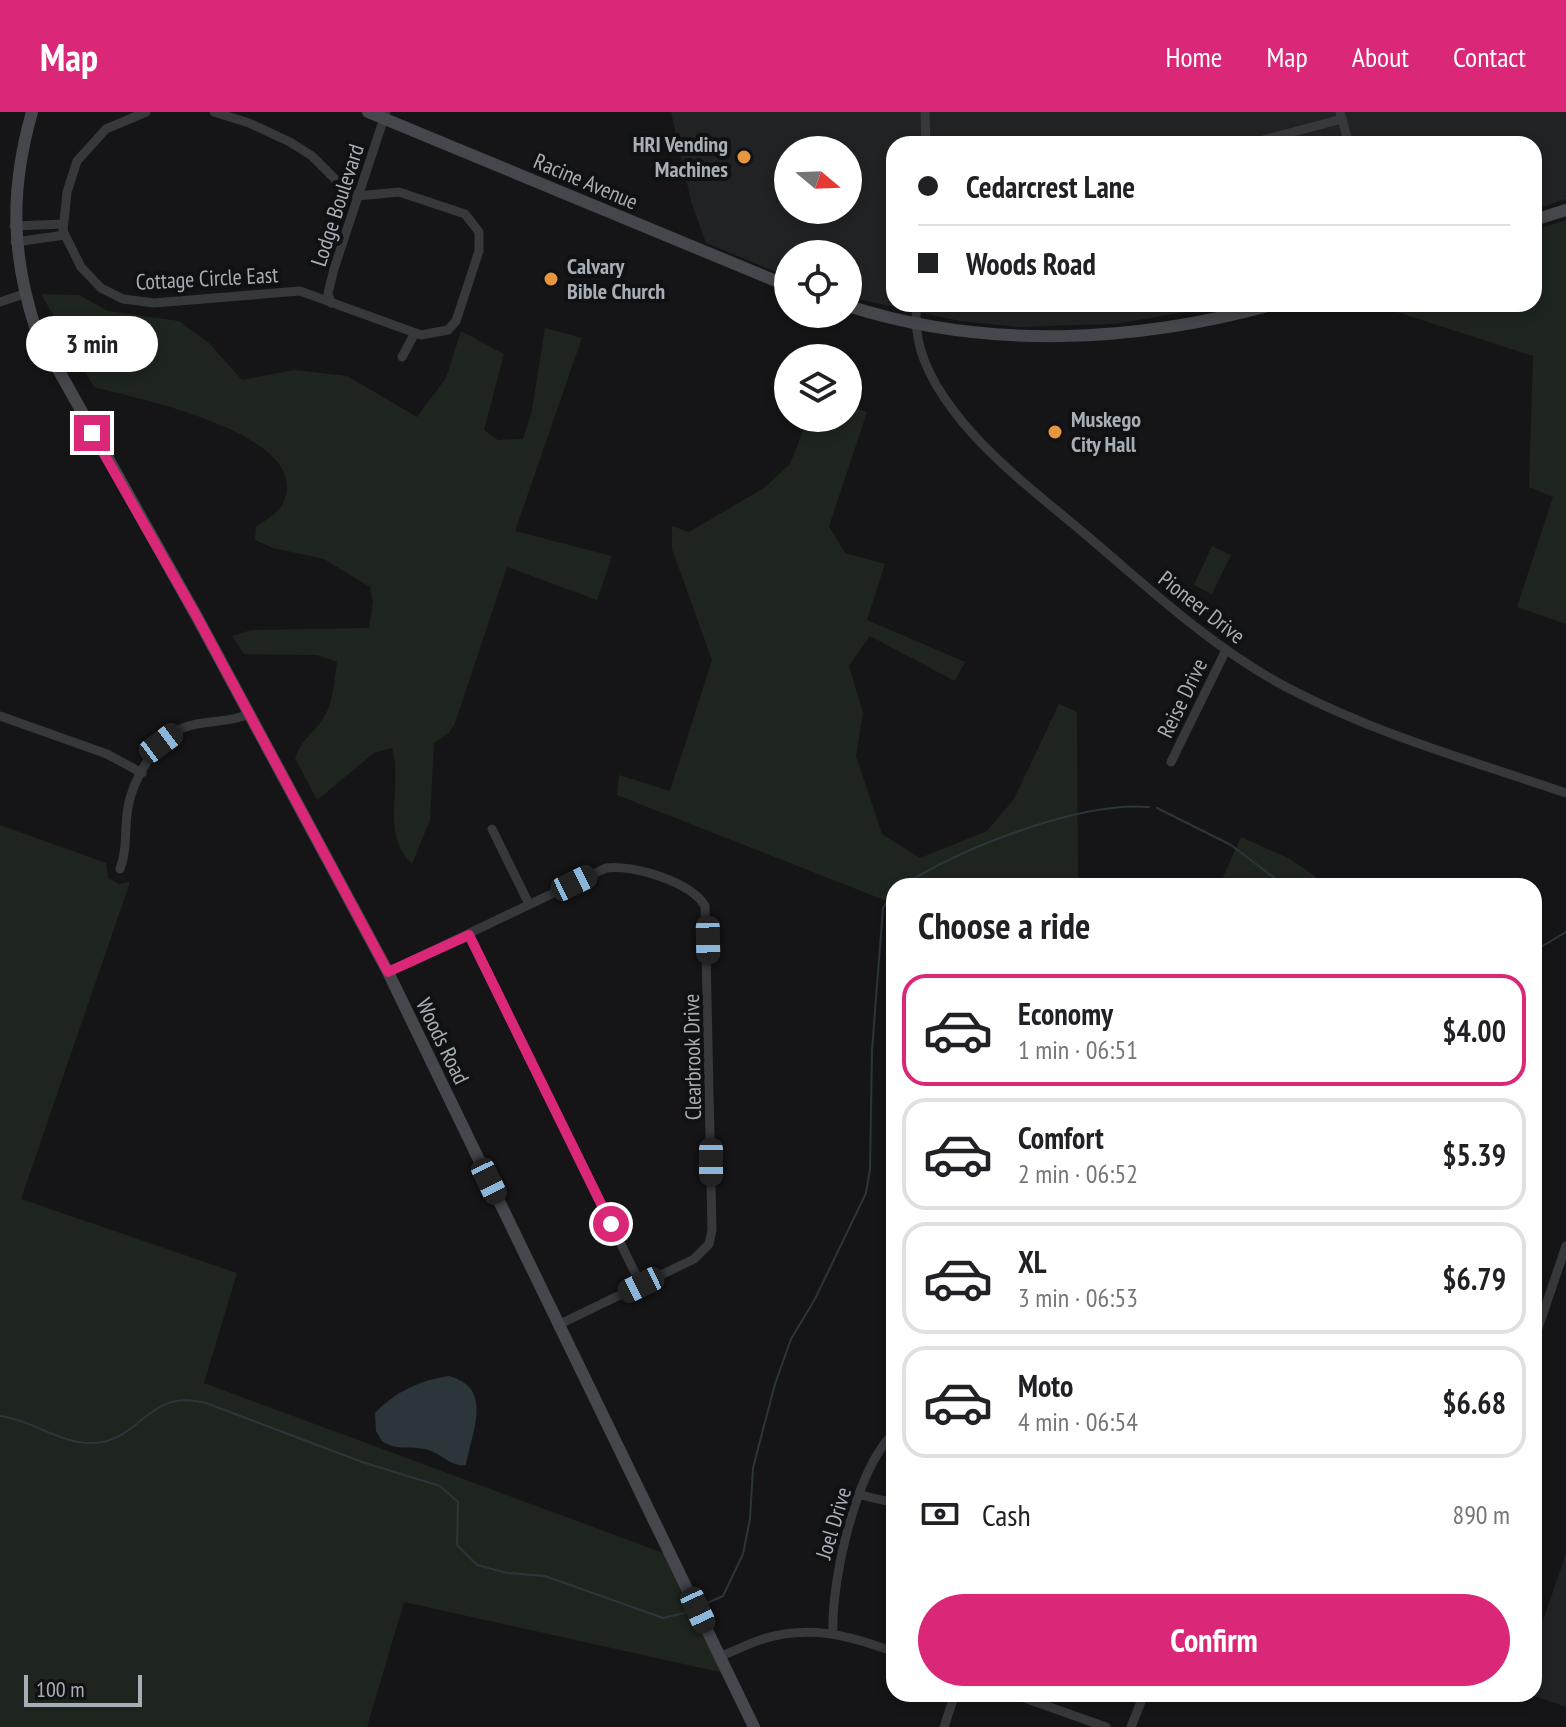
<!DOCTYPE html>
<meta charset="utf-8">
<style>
body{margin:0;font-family:"PT Sans Narrow",sans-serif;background:#f2f2f2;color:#202124;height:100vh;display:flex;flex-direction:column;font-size:30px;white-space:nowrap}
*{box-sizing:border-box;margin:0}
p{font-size:26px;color:#757577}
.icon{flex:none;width:44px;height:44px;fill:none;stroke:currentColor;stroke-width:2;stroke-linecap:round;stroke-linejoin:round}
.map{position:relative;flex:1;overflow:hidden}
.drawer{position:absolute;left:886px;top:766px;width:656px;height:824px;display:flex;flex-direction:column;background:#fff;border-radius:24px;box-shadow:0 4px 12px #0003}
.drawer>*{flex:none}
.hud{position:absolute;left:886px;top:24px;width:656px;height:176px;border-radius:24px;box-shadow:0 4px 12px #0003;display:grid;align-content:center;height:176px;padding:0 32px;background:#fff}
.needle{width:52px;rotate:109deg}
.controls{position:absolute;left:774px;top:24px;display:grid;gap:16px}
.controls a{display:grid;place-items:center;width:88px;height:88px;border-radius:50%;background:#fff;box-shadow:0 4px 12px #0003;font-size:40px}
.scale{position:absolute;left:24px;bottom:20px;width:118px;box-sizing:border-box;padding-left:8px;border:4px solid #a8aeb6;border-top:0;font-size:22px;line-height:28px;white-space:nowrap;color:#a8aeb6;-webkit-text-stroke:6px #101112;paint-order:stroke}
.end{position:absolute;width:36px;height:36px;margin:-18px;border:10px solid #db2777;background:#fff;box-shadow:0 0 0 4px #fff}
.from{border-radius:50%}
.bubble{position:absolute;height:56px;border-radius:28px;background:#fff;box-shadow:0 4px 12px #0003;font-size:26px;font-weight:700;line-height:56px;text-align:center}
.car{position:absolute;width:24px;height:48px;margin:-24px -12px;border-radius:10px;box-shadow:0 0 6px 2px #0007;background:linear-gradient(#222 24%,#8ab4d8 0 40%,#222 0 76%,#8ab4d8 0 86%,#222 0)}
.hud b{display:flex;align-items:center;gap:28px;height:76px;font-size:30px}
.hud b+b{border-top:2px solid #e0e0e0}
.hud i{width:20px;height:20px;background:#202124}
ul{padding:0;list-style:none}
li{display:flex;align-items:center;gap:24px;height:112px;margin:0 16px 12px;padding:0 16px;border:4px solid #e0e0e0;border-radius:24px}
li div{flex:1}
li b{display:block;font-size:30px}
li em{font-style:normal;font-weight:700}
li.selected{border-color:#db2777}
li>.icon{width:72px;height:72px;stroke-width:1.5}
h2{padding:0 32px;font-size:36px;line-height:96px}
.pay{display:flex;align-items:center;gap:20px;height:88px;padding:0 32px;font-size:30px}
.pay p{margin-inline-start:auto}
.primary-button{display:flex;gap:16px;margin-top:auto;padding:16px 32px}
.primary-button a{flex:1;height:92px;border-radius:48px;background:#db2777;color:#fff;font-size:32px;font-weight:700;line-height:92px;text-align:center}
header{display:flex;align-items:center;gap:48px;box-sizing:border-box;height:112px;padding:0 40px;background:#db2777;color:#fff}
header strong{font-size:38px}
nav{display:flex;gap:44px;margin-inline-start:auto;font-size:28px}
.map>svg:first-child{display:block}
.built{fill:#212224;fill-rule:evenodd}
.green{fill:#1e251e}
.water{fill:#2c363a}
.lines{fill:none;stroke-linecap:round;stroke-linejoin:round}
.stream{stroke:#2c363a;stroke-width:2}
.street{stroke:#37383c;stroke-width:9}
.secondary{stroke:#45474c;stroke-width:12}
.route{stroke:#db2777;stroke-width:10}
.poi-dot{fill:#e5963f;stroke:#101112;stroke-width:3}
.labels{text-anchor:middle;stroke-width:8;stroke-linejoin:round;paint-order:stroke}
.poi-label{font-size:22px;font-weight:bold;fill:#a8aeb6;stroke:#101112;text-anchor:start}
.street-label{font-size:22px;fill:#a8aeb6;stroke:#101112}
</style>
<header>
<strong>Map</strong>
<nav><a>Home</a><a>Map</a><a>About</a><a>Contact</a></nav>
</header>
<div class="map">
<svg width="1566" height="1615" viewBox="0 0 1566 1615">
<rect width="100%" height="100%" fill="#151517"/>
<g class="built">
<path d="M671 0H1566V87L1534 98V32H894V192H1230L1116 212 1018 215 960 209 848 185V142H788V165L706 131 691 89ZM788 38H848V98H788Z"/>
<polygon points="1566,1442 1566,1595 1529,1582 1534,1582 1534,1534"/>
</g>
<g class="green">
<polygon points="1566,108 1566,512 1517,495 1553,385 1529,375 1533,244 1372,192 1534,192 1534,118"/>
<path d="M41 182 79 183 108 199 179 209 209 231 242 268 294 258 347 264 417 305 446 266 461 219 504 242 484 318 498 328 523 327 532 298 545 216 582 226 515 419 612 444 597 488 507 455 455 611 450 620 434 631 430 708 412 752C379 720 404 676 392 636L374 641 317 688 295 646C303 626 308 627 320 611 333 595 334 570 337 550L317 543 244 542 232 524 251 518 369 516 373 490 370 475 324 447 273 436 255 428 256 415C265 408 278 402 283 391 316 322 135 286 94 275Z"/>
<polygon points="848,293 867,300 829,414 845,441 885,452 867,508 965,550 955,569 870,524 849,554 863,601 856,644 882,722 920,746 987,719 1014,687 1059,592 1077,600 1078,774 894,774 894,792 617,683 619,663 670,679 712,548 672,437 672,414 689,420 764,376 790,352 808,306 848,306"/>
<polygon points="1212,434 1231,443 1212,482 1194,473"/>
<polygon points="0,713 106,751 108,766 119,772 129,770 129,773 21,1087 237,1161 204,1271 666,1442 724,1561 404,1490 367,1615 0,1615"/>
<polygon points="1241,725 1290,747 1329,774 1219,774"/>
</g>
<path class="water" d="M449 1264C494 1276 472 1320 466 1353 452 1356 440 1340 425 1337 410 1334 397 1339 382 1329L376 1319 375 1301C395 1280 420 1268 449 1264Z"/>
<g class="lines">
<g class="stream">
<polyline points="1157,696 1231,733 1285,774"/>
<path d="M902 774C961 736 1078 690 1149 695"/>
<polyline points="1534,839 1566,820"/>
<path d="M0 1304C33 1308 61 1333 95 1331 142 1328 147 1276 206 1291L362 1350 440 1374 458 1390 457 1433 477 1453 507 1461 545 1464 663 1506 693 1499"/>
<polyline points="707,1491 723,1484 743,1442 750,1407 753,1356 775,1272 791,1227 815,1187 866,1081 870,1057 872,938 883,796 894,779"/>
</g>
<g class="street">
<polyline points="146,0 106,17 77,49 67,80 63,119 81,155 101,176 123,187 154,191 300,179 421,223 448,218 456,209 479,139 479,120 465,102 399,80 358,84 345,77 312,44 290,30 249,11 214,0"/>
<polyline points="925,0 926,32"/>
<polyline points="1340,0 1349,32"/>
<polyline points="1248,32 1342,7"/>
<polyline points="14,114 63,112"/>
<polyline points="15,130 65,123"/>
<polyline points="0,190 24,182"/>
<polyline points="331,191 328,181 334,157 386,0"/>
<path d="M917 192C912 232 929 266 953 298 988 345 1040 384 1085 422 1150 477 1212 536 1288 576 1376 622 1472 649 1566 681"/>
<polyline points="402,245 415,221"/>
<polyline points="0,604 107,642 142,661"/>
<polyline points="1171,650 1226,538"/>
<polyline points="492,717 529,792"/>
<path d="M120 757C128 736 124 717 128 695 133 668 156 626 183 616 204 607 227 612 249 602"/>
<polyline points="469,823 641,1173"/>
<path d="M388 860 606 756C633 752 691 770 705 794L712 1118 709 1132 694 1147 560 1212"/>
<polyline points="1534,1228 1566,1134"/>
<polyline points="861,1383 894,1391"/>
<path d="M833 1520C831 1469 856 1357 894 1321"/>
<path d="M720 1544C734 1540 747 1532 760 1528 807 1512 849 1523 894 1540"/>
<polyline points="1013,1582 1106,1615"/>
<polyline points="944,1615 955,1582"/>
<polyline points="1131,1615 1144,1582"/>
</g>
<g class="secondary">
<path d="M32 0C10 77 11 142 36 218L197 505 388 860 754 1615"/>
<polyline points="368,0 788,174"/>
<polyline points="1534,108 1566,98"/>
<path d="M848 194C987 238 1136 231 1275 192"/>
</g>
</g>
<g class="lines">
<polyline class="route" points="92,321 197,505 388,860 469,823 611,1112"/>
</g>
<g class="poi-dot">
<circle cx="744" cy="45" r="8"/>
<circle cx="551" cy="167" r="8"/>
<circle cx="1055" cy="320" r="8"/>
</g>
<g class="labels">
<g class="poi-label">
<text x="728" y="40" text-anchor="end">HRI Vending<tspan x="728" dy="25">Machines</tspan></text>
<text x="567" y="162">Calvary<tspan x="567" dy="25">Bible Church</tspan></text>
<text x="1071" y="315">Muskego<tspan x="1071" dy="25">City Hall</tspan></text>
</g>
<g class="street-label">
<text transform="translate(586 69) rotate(23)" y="8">Racine Avenue</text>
<text transform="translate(337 93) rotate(-72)" y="8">Lodge Boulevard</text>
<text transform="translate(207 166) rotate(-3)" y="8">Cottage Circle East</text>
<text transform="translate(1202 495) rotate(38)" y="8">Pioneer Drive</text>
<text transform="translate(1182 586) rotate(-64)" y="8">Reise Drive</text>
<text transform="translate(443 929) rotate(64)" y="8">Woods Road</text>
<text transform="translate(692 945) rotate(-91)" y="8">Clearbrook Drive</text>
<text transform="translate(833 1411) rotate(-73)" y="8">Joel Drive</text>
</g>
</g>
</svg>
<div class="controls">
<a><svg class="needle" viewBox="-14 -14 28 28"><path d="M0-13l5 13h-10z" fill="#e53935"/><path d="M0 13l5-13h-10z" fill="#757577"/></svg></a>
<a><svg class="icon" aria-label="locate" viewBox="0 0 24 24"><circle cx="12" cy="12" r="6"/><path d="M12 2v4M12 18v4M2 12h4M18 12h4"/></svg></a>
<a><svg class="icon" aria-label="layers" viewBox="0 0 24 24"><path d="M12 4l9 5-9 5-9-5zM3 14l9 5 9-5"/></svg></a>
</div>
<div class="scale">100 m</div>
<i class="end from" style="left:611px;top:1112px"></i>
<i class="end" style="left:92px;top:321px"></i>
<div class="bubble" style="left:26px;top:204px;width:132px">3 min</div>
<i class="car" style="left:161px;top:631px;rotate:53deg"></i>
<i class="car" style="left:574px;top:771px;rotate:64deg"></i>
<i class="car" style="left:708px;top:828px;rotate:179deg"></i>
<i class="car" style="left:711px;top:1050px;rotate:180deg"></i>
<i class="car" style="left:489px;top:1069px;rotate:154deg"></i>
<i class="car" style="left:641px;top:1173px;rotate:244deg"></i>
<i class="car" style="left:698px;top:1498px;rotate:155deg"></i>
<div class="hud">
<b><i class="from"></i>Cedarcrest Lane</b>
<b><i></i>Woods Road</b>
</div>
<section class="drawer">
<h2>Choose a ride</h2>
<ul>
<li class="selected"><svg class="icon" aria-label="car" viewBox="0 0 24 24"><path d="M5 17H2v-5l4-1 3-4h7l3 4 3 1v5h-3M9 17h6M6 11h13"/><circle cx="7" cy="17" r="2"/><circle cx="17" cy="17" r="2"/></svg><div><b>Economy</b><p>1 min · 06:51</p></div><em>$4.00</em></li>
<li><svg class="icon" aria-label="car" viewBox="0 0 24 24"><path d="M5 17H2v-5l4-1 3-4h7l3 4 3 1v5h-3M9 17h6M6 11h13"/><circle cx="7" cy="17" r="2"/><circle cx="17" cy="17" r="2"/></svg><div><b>Comfort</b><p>2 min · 06:52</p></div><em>$5.39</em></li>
<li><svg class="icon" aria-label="car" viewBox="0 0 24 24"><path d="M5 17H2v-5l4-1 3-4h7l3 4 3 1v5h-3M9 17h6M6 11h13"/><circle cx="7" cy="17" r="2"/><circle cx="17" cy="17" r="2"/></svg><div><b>XL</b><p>3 min · 06:53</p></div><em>$6.79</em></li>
<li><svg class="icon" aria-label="car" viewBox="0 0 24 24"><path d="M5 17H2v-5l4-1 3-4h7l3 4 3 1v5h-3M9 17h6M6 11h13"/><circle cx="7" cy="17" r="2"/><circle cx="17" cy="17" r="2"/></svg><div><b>Moto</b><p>4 min · 06:54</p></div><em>$6.68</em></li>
</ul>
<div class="pay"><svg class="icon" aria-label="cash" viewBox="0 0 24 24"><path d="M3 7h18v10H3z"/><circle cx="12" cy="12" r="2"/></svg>Cash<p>890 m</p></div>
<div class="primary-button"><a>Confirm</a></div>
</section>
</div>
